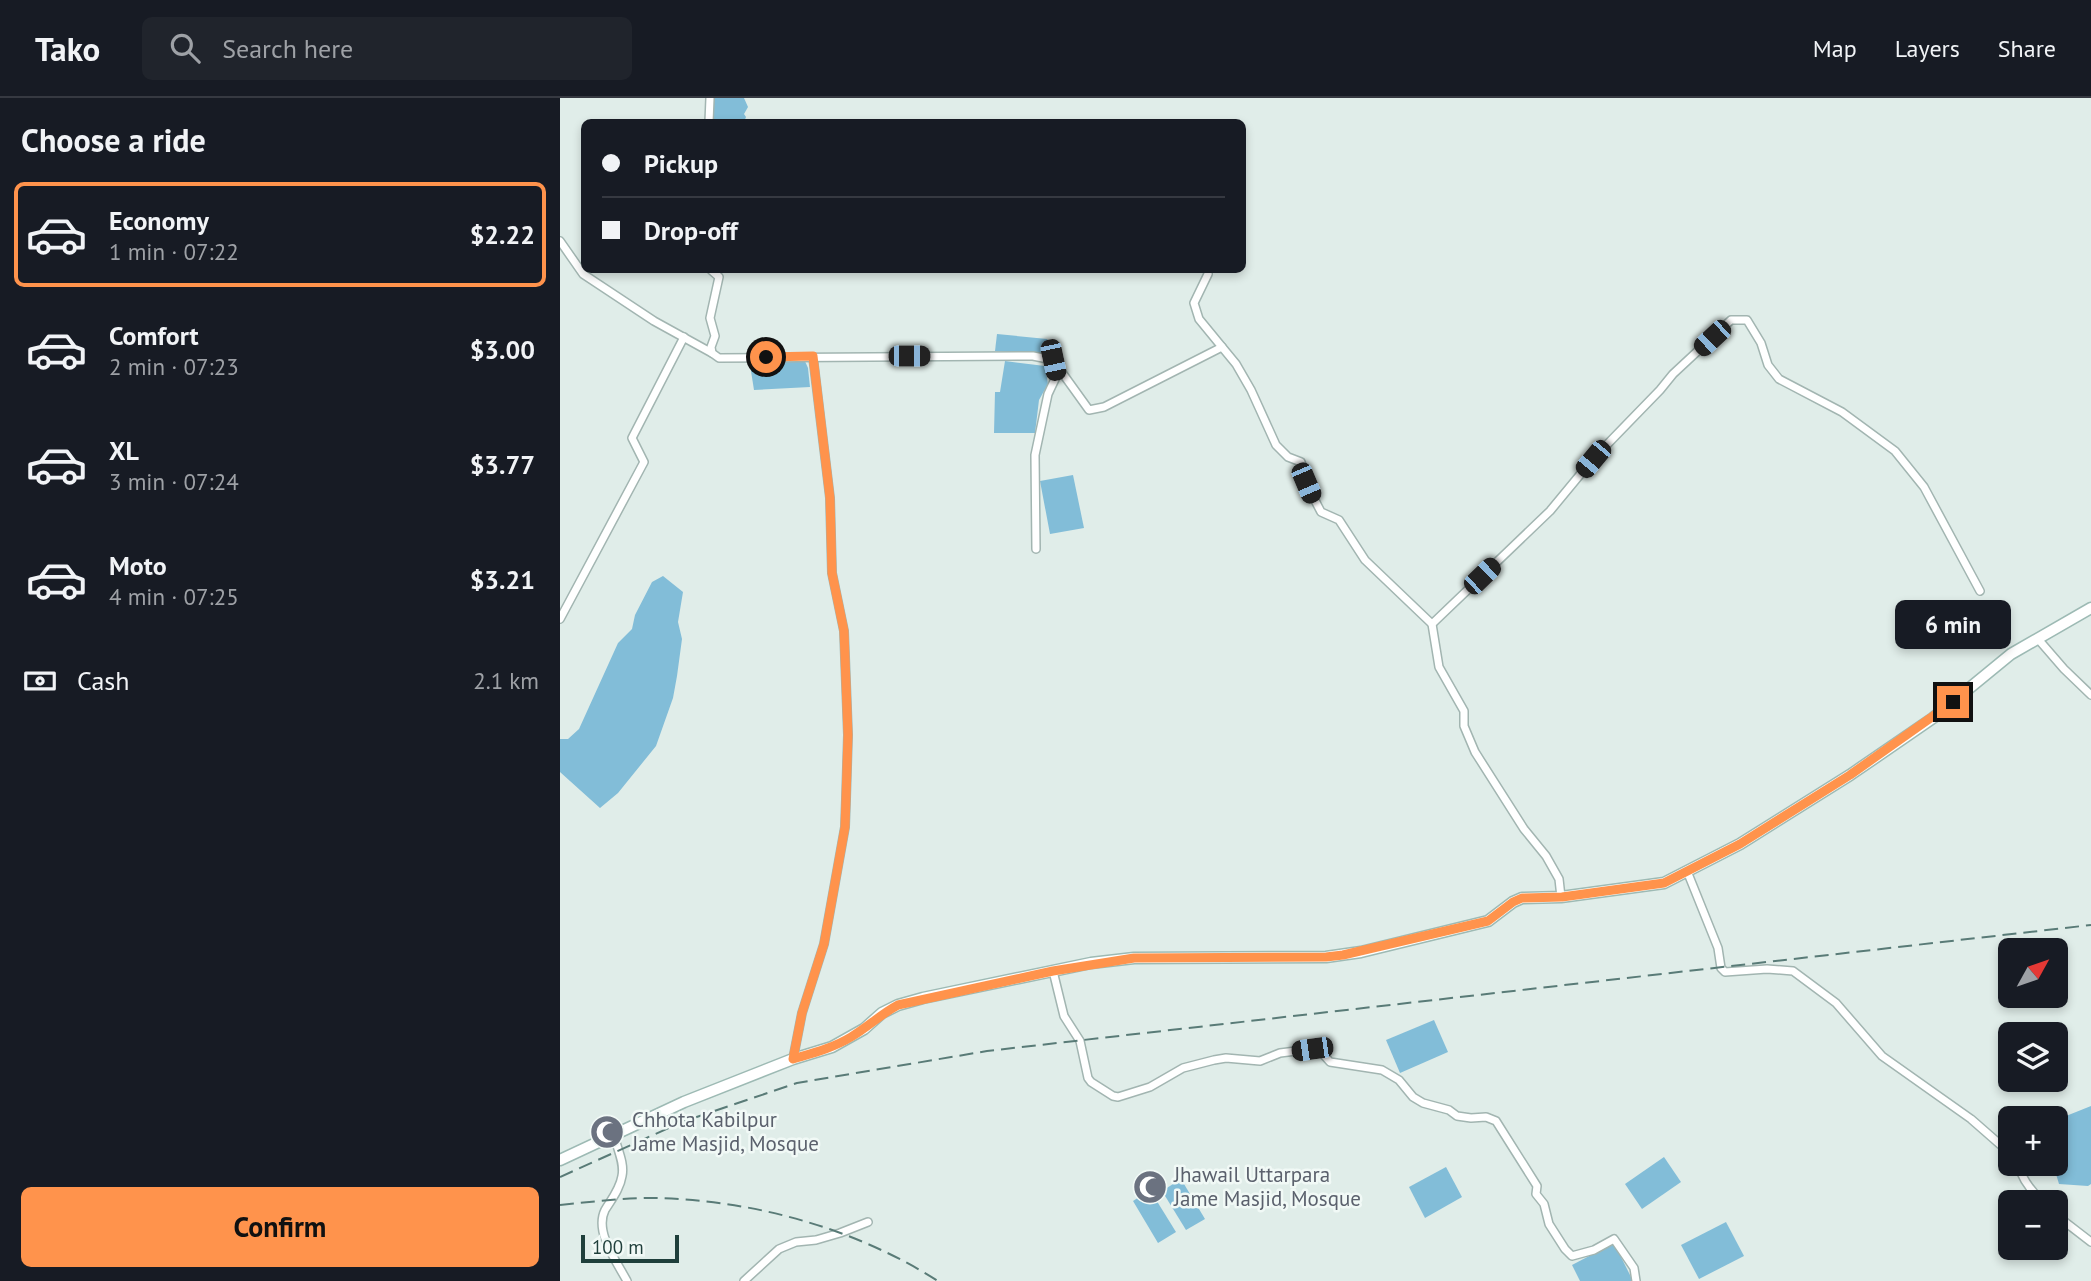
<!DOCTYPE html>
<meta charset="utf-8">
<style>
body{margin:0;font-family:"PT Sans",sans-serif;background:#20242c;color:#f1f3f6;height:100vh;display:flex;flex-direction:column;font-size:26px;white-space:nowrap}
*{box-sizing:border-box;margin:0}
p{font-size:23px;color:#9ea1a6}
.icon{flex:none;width:38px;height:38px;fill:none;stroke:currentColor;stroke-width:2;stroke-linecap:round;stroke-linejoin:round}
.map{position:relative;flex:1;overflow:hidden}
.details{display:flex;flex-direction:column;background:#171b24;width:560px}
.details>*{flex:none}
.hud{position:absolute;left:21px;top:21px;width:665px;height:154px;border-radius:10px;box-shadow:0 4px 10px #0003;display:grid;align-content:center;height:154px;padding:0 21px;background:#171b24}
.needle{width:46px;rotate:50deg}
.controls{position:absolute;left:1438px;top:840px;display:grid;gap:14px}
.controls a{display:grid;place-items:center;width:70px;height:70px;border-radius:10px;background:#171b24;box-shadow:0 4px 10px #0003;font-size:35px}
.scale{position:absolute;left:21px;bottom:18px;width:98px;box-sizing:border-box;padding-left:7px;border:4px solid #1f3f3b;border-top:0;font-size:19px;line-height:24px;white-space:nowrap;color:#1f3f3b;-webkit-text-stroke:5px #f1f9f6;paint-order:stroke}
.end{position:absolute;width:32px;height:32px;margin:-16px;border:9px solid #ff934c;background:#111;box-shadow:0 0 0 4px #111}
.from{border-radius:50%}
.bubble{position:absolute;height:49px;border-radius:10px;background:#171b24;box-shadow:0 4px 10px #0003;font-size:23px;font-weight:700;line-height:49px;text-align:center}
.car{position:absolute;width:21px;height:42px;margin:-21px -10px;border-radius:9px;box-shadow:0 0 5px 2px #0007;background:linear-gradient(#222 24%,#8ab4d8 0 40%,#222 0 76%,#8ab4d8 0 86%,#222 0)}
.hud b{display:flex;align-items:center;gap:24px;height:66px;font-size:26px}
.hud b+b{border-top:2px solid #363941}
.hud i{width:18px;height:18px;background:#f1f3f6}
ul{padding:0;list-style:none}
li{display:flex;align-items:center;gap:21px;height:105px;margin:0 14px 10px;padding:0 7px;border:4px solid transparent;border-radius:10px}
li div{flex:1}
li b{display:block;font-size:26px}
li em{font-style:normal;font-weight:700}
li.active{border-color:#ff934c}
li>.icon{width:63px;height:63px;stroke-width:1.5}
h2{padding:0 21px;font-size:32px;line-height:84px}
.pay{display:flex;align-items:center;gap:18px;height:77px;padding:0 21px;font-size:26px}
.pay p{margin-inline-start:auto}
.cta{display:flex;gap:14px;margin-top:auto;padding:14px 21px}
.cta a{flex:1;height:80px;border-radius:10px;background:#ff934c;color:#111;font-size:28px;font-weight:700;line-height:80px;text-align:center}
header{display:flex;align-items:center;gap:42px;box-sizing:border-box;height:98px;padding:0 35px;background:#171b24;border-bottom:2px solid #363941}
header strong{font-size:33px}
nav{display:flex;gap:38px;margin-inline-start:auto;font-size:24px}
.search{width:490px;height:63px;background:#20242c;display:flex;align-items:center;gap:18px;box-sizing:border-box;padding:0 24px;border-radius:10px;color:#9ea1a6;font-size:26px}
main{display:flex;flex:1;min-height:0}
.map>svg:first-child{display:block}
.water{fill:#82bdd8}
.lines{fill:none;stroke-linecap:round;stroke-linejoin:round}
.minor-casing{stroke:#a2b5b1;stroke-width:10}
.secondary-casing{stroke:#9dbab4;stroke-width:13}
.minor{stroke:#fff;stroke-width:7}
.secondary{stroke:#fff;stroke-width:10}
.rail{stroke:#597b77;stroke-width:2;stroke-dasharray:14 7;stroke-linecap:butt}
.route{stroke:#ff934c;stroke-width:9}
.labels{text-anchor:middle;stroke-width:5;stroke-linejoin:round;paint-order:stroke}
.worship-label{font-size:21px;fill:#5b616d;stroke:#f1f9f6;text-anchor:start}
</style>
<header>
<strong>Tako</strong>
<div class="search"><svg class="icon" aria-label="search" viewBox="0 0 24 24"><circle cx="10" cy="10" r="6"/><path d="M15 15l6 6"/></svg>Search here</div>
<nav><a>Map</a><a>Layers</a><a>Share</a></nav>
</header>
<main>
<section class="details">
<h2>Choose a ride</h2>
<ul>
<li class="active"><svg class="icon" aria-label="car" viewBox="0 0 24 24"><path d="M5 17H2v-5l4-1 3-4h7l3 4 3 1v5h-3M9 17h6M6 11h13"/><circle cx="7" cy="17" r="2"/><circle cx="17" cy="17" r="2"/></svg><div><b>Economy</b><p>1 min · 07:22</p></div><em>$2.22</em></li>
<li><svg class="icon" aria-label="car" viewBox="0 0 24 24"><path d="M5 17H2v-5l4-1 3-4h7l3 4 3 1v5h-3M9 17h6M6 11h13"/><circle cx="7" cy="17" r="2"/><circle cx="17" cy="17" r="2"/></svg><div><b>Comfort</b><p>2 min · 07:23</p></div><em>$3.00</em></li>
<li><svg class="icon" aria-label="car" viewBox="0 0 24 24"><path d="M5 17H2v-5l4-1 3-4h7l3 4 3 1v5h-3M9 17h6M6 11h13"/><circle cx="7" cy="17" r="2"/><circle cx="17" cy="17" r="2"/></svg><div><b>XL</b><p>3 min · 07:24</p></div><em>$3.77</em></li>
<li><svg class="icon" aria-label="car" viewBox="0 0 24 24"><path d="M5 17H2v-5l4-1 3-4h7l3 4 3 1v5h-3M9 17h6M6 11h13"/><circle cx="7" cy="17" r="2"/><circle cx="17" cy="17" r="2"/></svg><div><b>Moto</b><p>4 min · 07:25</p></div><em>$3.21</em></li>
</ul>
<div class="pay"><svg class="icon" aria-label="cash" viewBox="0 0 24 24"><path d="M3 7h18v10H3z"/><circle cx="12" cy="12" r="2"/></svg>Cash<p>2.1 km</p></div>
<div class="cta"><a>Confirm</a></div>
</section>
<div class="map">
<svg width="1531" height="1183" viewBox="0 0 1531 1183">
<rect width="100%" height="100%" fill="#e0ede9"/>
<g class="water">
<polygon points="154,0 184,0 188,9 184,16 186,19 184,24 152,24"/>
<polygon points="437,236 487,241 490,245 487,256 435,253"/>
<polygon points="244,261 248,270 250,289 194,292 190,267 204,263"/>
<polygon points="445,263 485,268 488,286 479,302 475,335 434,335 435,294 440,294"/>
<polygon points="513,377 524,430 490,436 480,383"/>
<polygon points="103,478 123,494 118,524 122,541 117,578 113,600 96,648 58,695 40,710 0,674 0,641 8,641 19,631 58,545 72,531 75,517 92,484"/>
<polygon points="874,922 888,954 840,975 826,942"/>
<polygon points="1531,1008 1531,1086 1528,1088 1499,1086 1493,1066 1496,1066 1496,1022"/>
<polygon points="1104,1059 1121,1084 1082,1111 1065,1086"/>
<polygon points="886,1069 902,1099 865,1120 849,1089"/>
<polygon points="621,1081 645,1121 626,1132 602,1093"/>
<polygon points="590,1092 616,1134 598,1145 573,1103"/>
<polygon points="1166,1124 1184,1158 1139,1181 1121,1147"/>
<polygon points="1054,1145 1073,1183 1020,1183 1012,1167"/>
</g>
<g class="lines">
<g class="minor-casing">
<g id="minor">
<polyline points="149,24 150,0"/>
<polyline points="0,143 23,176 94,223 152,255"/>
<polyline points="151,172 159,179 150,220 155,238 151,249 152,255 159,260 473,258 493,262 529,312 544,309 662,249 639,221 634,205 648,176"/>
<polyline points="662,249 676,266 691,292 716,347 728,359 741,364 746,385 761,414 779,422 805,462 872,526 879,569 904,613 904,628 915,654 964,731 986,758 999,781 1001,799"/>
<polyline points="476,451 475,357 488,296 496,279 494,266"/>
<polyline points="0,521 84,364 72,340 124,239"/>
<polyline points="872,526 990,413 1033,361 1100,292 1113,276 1171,222 1187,222 1201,245 1208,267 1219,281 1282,314 1335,353 1364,389 1420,493"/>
<polyline points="1478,541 1504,571 1531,597"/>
<polyline points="1127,773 1158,850 1161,870 1165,874 1207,871 1233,873 1276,905 1322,958 1411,1021 1451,1056"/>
<polyline points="493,873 504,918 520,943 528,980 531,984 553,998 558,999 590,989 623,970 654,962 666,960 700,963 720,955 752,951 762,955 770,964 822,972 839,982 853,999 863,1005 889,1012 897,1018 911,1020 926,1019 936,1023 977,1088 976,1096 984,1106 989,1126 1005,1151 1012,1158 1034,1152 1054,1141 1074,1170 1076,1183"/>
<polyline points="233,961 242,915 264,846 285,729 286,701 288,637 284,533 272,475 270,400 253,259"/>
<path d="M54 1036C56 1049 65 1064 62 1078 60 1091 51 1102 45 1112 34 1134 57 1164 67 1183"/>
<path d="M1458 1066C1462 1082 1471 1093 1483 1104"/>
<polyline points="1496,1117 1531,1144"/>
<polyline points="184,1183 219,1151 236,1144 256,1142 280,1135 308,1124"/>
</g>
</g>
<g class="secondary-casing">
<polyline id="secondary" points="0,1062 124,1004 233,961 272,949 304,931 322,915 338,907 363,900 531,865 574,860 766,859 801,854 928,823 953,804 962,800 1001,799 1104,785 1180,746 1290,677 1373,620 1451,556 1531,510"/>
</g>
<use href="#minor" class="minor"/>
<use href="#secondary" class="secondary"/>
<g class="rail">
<polyline points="0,1079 122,1024 237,985 427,953 1531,827"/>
<path d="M0 1107C30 1104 61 1100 91 1100 190 1101 295 1130 378 1183"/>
</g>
</g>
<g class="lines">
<path class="route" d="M206 259 253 258 270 400 272 475 284 533 288 637 286 701 285 729 264 846 242 915 233 961C253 955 273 950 291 939 308 929 321 916 338 907L493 873 574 860 766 859 783 857 928 823 953 804 962 800 1002 799 1104 785 1180 746 1290 677 1393 604"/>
</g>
<defs>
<g id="mosque-disc" transform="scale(1.75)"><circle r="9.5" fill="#6b7280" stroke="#f1f9f6"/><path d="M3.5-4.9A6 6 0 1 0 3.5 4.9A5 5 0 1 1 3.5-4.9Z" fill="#fff"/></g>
</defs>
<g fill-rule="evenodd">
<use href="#mosque-disc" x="47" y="1034"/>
<use href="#mosque-disc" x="590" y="1089"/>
</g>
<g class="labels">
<g class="worship-label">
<text x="72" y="1029">Chhota Kabilpur<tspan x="72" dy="24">Jame Masjid, Mosque</tspan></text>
<text x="614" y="1084">Jhawail Uttarpara<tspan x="614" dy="24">Jame Masjid, Mosque</tspan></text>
</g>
</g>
</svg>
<div class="controls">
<a><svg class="needle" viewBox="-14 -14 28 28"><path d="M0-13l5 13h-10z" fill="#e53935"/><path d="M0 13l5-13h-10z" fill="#9ea1a6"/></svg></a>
<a><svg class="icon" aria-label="layers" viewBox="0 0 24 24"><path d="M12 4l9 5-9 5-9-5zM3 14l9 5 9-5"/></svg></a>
<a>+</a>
<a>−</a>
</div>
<div class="scale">100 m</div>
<i class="end from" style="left:206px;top:259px"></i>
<i class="end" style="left:1393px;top:604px"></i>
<div class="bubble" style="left:1335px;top:502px;width:116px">6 min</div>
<i class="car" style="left:1152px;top:240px;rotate:227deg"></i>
<i class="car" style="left:349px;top:258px;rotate:90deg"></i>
<i class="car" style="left:493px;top:262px;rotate:168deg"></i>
<i class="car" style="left:1033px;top:361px;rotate:220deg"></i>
<i class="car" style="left:746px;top:385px;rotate:157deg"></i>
<i class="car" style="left:922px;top:478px;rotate:46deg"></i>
<i class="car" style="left:752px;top:951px;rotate:262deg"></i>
<div class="hud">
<b><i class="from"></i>Pickup</b>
<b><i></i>Drop-off</b>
</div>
</div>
</main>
